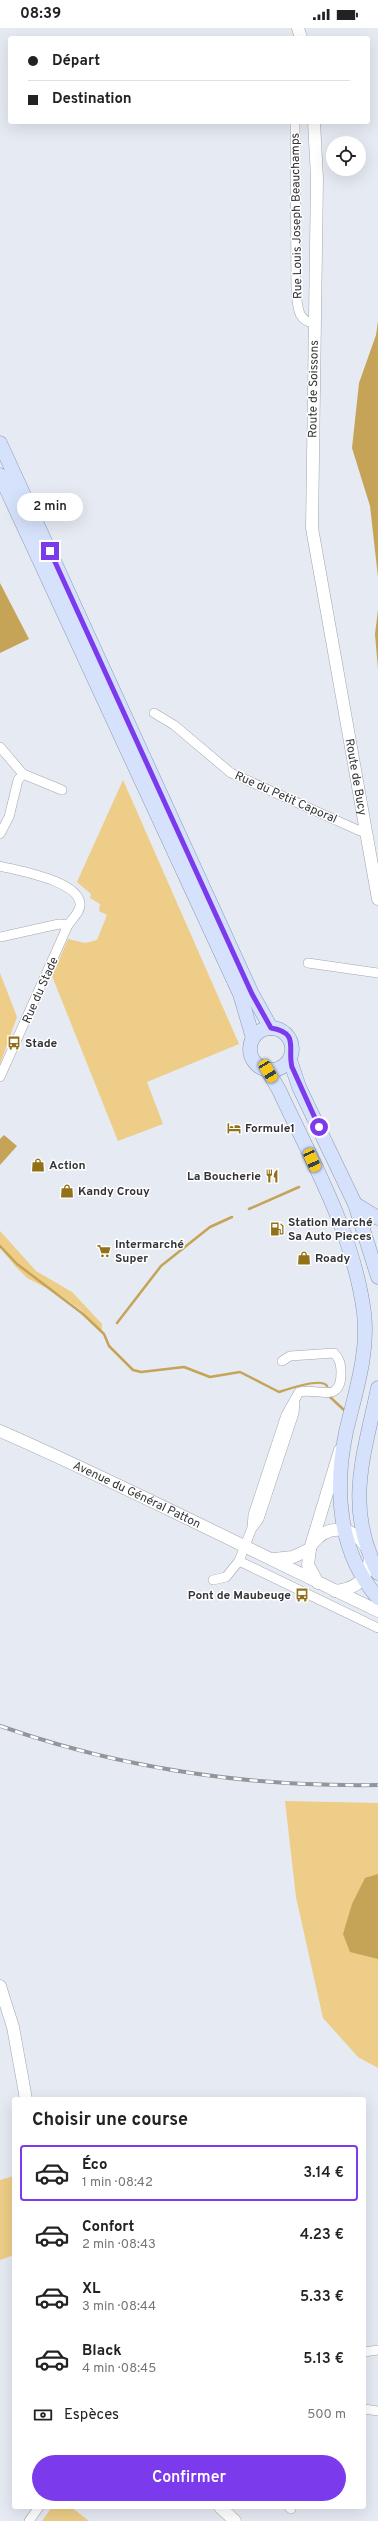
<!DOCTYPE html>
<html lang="fr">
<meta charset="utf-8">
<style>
body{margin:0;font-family:Overpass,sans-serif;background:#f6f6f6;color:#222;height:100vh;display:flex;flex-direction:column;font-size:15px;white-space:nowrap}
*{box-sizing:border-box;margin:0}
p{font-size:13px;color:#767676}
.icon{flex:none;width:22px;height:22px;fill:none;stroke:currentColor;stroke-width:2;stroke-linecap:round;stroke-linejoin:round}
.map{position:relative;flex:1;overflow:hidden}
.drawer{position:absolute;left:12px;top:2069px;width:354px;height:412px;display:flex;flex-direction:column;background:#fff;border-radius:4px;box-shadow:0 4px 16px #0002}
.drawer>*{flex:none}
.hud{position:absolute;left:8px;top:8px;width:362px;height:88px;border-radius:4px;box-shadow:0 4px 16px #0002;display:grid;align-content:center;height:88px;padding:0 20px;background:#fff}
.tools{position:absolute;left:326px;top:108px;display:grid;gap:8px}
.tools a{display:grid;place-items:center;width:40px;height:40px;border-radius:50%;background:#fff;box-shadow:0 4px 16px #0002;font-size:20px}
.end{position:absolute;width:18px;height:18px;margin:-9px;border:5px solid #7c3aed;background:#fff;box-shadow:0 0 0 2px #fff}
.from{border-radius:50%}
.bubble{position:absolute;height:28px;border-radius:14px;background:#fff;box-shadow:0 4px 16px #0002;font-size:13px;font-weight:600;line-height:28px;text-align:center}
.car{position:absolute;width:12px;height:24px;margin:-12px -6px;border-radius:5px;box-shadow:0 0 3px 1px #0007;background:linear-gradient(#f5c518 24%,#345 0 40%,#f5c518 0 76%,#345 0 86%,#f5c518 0)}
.hud b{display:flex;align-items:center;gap:14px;height:38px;font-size:15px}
.hud b+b{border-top:1px solid #e0e0e0}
.hud i{width:10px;height:10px;background:#222}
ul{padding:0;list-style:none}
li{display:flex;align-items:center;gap:12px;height:56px;margin:0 8px 6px;padding:0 12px;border:2px solid transparent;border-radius:4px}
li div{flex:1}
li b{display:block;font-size:15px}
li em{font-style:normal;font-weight:600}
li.on{border-color:#7c3aed}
li>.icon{width:36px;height:36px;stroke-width:1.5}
h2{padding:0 20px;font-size:18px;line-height:48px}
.pay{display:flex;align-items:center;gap:10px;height:44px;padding:0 20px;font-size:15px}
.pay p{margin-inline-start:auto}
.cta{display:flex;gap:8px;margin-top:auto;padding:8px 20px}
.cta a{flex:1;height:46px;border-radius:24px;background:#7c3aed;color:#fff;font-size:16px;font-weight:600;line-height:46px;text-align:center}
.status{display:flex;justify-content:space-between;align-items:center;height:28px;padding:0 20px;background:#fff;direction:ltr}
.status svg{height:11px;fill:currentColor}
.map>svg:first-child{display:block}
.green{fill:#edcd87}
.water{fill:#c5a458}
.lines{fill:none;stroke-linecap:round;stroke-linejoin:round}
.stream{stroke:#c5a458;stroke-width:2.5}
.street-casing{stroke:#a2a6ad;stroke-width:10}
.secondary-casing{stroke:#a2a6ad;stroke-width:13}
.primary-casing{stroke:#8b99b5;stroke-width:15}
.street{stroke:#fff;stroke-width:9}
.secondary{stroke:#fff;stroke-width:12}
.primary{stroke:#d6e2fb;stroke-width:14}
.rail-casing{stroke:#92959b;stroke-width:4}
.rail{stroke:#fff;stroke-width:2.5;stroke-dasharray:8;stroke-linecap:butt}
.route{stroke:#7c3aed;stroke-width:5}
.labels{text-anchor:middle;stroke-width:3;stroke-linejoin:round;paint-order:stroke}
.street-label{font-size:12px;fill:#333438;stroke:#fff}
.poi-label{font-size:12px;font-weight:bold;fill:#333438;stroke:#fff;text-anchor:start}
</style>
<div class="status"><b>08:39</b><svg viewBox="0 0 49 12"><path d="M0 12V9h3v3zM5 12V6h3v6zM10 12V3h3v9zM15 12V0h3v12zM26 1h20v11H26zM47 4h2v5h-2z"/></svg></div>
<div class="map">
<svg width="378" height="2493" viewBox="0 0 378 2493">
<rect width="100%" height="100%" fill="#e6eaf3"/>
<g class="green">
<polygon points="123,752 239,1016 147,1054 163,1096 118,1113 52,948 68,911 85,915 97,912 107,887 99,883 100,876 90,870 91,866 77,854"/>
<polygon points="0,945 17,989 0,1036"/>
<polygon points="0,1203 36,1243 72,1264 102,1296 102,1301 100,1302 81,1282 60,1267 27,1250 16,1239 0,1220"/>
<polygon points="285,1773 378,1775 378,2040 358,2029 323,1990 296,1869"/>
<polygon points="14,2148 14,2227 0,2232 0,2152"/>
<polygon points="52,2479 71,2479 89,2493 42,2493"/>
</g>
<g class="water">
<polygon points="378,293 378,549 370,478 352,420 359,355 376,307"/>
<polygon points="0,555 29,611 0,625"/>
<polygon points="378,582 378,641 375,606"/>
<polygon points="4,1107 17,1118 0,1137 0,1111"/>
<polygon points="378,1846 378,1931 350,1924 343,1906 352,1876 365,1850"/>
</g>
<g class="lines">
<g class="stream">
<polyline points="249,1181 299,1159"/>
<path d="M0 1218 17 1236 83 1286 104 1306 109 1318 133 1342 141 1344 184 1339 210 1349 240 1344 279 1364C288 1361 322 1349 327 1358"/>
<polyline points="117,1295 161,1238 210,1199 232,1189"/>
<polyline points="330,1369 344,1382"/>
</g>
<g class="street-casing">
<g id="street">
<path d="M295 94 296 264C298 279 297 293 314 295"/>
<polyline points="154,685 174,697 231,745 360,803 365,802"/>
<polyline points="0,719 23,746 62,762"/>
<polyline points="0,806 9,789 18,752 23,746"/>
<path d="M0 838C19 843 79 853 80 876 81 883 72 891 68 897L0 1049"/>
<polyline points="0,909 59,896 68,897"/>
<polyline points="308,935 378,945"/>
<path d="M282 1333 290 1328 334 1325C340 1331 341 1337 341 1345 341 1377 317 1359 299 1364L286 1387 253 1487 252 1500 239 1533 378 1600"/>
<polyline points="253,1499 259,1491 294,1385 295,1375"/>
<polyline points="213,1552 226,1549 239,1533"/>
<polyline points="364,2324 378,2322"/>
<polyline points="364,2381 378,2383"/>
<polyline points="289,2479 291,2481"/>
<polyline points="29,2493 39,2479"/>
</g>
</g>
<g class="secondary-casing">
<g id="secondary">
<polyline points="298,0 301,10"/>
<path id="s1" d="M314 94 317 150 312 500 378 871"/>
<path id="s2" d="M0 1403C128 1459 252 1523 378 1583"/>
<path d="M312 1516C328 1495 353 1498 366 1519"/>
<polyline points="310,1521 308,1537 318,1555"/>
<polyline points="274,1531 293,1529 310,1521 340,1422"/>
<path d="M335 1563C357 1561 369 1550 370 1528"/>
<polyline points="0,1958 13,1999 26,2071"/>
<polyline points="220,2479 235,2493"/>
</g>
</g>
<g class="primary-casing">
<g id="primary">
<polyline points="0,415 252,966 271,1000"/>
<polyline points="0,447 240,966 253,1010"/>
<circle cx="271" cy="1021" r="21"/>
<polyline points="290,1032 299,1059 355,1176 378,1249"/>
<path d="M268 1043 279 1062C312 1133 354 1206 364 1285 369 1325 355 1365 346 1404 334 1461 338 1524 378 1570"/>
<polyline points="355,1176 378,1190"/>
<path d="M378 1360C364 1428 344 1478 378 1545"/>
</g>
</g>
<use href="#street" class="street"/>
<use href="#secondary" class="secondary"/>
<use href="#primary" class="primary"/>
<g class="rail-casing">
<path id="rail" d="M0 1698C122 1741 249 1759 378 1757"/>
</g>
<use href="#rail" class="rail"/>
</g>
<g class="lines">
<path class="route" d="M50 523 252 966 271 1000C300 1005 287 1020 292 1039L319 1099"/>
</g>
<defs>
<g id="bus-bare" transform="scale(1.08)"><path d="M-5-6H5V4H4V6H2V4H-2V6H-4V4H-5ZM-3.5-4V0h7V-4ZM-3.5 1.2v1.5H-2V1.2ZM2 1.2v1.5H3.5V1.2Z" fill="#927118" stroke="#fff" stroke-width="2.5" paint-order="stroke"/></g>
<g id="hotel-bare" transform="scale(1.08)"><path d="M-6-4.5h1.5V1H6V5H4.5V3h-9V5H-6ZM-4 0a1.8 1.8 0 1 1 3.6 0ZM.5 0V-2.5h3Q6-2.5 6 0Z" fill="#927118" stroke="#fff" stroke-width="2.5" paint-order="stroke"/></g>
<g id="shop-bare" transform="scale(1.08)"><path d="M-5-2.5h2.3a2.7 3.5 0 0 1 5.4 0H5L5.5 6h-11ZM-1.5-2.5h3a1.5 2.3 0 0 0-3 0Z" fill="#927118" stroke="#fff" stroke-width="2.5" paint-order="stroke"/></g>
<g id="restaurant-bare" transform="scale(1.08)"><path d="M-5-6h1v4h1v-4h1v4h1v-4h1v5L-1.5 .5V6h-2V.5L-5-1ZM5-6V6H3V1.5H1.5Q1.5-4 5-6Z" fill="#927118" stroke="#fff" stroke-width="2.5" paint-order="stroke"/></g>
<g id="fuel-bare" transform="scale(1.08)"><path d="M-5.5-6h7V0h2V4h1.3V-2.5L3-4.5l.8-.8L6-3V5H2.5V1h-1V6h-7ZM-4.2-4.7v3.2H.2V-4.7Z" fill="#927118" stroke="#fff" stroke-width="2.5" paint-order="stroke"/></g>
<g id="supermarket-bare" transform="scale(1.08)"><path d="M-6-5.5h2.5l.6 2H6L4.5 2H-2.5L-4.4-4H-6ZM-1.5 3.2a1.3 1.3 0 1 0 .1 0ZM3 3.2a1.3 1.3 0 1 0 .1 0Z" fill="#927118" stroke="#fff" stroke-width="2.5" paint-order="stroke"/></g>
</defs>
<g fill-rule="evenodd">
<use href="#bus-bare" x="14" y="1015"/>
<use href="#hotel-bare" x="234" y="1100"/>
<use href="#shop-bare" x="38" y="1137"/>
<use href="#restaurant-bare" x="272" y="1148"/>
<use href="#shop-bare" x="67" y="1163"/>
<use href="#fuel-bare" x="277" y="1201"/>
<use href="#supermarket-bare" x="104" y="1223"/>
<use href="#shop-bare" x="304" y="1230"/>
<use href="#bus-bare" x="302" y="1567"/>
</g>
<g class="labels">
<g class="street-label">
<text transform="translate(296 188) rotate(-91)" y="4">Rue Louis Joseph Beauchamps</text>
<text transform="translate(313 361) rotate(-89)" y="4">Route de Soissons</text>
<text dy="4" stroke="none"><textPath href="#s1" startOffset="659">Route de Bucy</textPath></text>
<text transform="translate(286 769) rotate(24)" y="4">Rue du Petit Caporal</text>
<text transform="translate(40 962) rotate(-66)" y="4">Rue du Stade</text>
<text dy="4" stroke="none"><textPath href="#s2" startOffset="151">Avenue du Général Patton</textPath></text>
</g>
<g class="poi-label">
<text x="25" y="1019">Stade</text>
<text x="245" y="1104">Formule1</text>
<text x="49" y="1141">Action</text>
<text x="261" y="1152" text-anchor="end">La Boucherie</text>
<text x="78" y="1167">Kandy Crouy</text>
<text x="288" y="1198">Station Marché<tspan x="288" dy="14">Sa Auto Pieces</tspan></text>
<text x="115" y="1220">Intermarché<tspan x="115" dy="14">Super</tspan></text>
<text x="315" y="1234">Roady</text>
<text x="291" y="1571" text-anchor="end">Pont de Maubeuge</text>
</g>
</g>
</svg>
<div class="tools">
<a><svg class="icon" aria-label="locate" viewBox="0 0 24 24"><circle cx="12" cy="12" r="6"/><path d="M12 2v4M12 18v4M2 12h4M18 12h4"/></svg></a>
</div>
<i class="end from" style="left:319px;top:1099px"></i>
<i class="end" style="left:50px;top:523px"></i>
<div class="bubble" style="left:17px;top:465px;width:66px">2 min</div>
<i class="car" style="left:268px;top:1043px;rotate:149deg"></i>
<i class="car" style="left:312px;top:1132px;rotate:156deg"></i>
<div class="hud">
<b><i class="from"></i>Départ</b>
<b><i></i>Destination</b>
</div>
<section class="drawer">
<h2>Choisir une course</h2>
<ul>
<li class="on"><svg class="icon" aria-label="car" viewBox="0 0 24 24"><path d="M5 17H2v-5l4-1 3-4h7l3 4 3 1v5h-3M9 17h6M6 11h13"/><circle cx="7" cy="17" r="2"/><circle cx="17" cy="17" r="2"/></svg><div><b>Éco</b><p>1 min · 08:42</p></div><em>3.14 €</em></li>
<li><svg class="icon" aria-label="car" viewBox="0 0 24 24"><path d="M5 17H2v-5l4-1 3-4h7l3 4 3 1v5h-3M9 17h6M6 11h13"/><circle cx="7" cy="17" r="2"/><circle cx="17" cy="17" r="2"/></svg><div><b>Confort</b><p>2 min · 08:43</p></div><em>4.23 €</em></li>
<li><svg class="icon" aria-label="car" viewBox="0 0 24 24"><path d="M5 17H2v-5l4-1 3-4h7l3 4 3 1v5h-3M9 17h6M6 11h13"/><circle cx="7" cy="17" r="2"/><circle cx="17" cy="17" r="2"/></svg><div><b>XL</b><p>3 min · 08:44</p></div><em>5.33 €</em></li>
<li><svg class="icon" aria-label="car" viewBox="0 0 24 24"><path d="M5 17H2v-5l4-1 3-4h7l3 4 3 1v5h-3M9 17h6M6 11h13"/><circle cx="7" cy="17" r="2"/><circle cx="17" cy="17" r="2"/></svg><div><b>Black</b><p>4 min · 08:45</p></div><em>5.13 €</em></li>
</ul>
<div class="pay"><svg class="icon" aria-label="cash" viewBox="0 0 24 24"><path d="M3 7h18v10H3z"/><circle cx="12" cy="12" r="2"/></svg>Espèces<p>500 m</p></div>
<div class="cta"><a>Confirmer</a></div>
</section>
</div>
